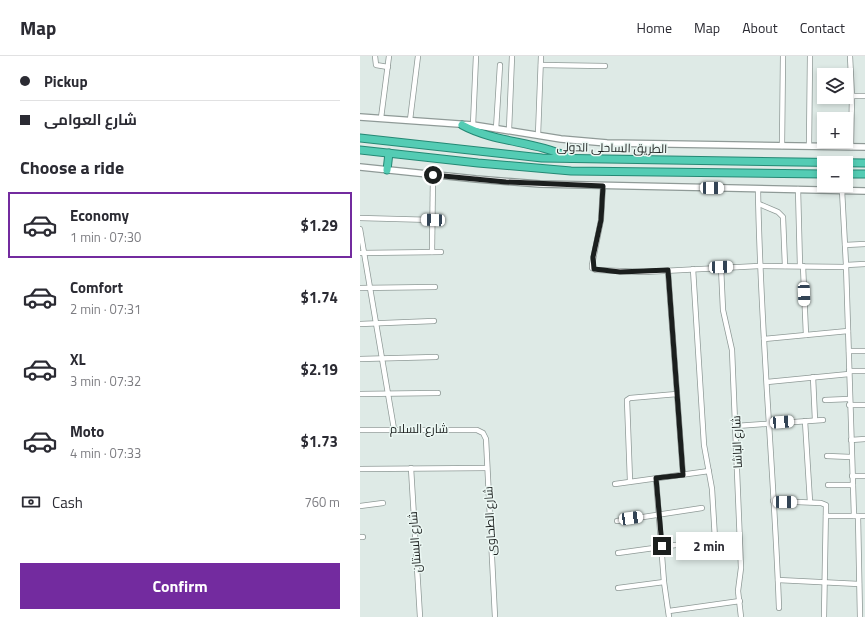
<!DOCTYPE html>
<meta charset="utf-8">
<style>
body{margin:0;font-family:"Titillium Web",Cairo,sans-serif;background:#f7f7f7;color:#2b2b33;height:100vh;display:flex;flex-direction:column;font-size:15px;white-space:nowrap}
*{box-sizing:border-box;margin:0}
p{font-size:13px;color:#7c7c81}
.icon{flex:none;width:22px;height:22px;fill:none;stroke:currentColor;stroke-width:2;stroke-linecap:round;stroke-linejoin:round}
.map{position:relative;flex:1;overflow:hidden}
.details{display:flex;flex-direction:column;background:#fff;width:360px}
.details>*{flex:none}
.banner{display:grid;align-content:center;height:88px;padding:0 20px;background:#fff}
.buttons{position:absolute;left:457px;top:12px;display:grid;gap:8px}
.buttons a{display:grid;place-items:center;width:36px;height:36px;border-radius:0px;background:#fff;box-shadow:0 2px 6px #0003;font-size:20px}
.end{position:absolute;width:18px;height:18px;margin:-9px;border:5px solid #1b1f1e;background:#fff;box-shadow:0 0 0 2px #fff}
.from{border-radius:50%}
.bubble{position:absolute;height:28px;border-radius:0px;background:#fff;box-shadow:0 2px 6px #0003;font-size:13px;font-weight:700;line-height:28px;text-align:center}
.car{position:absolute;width:12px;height:24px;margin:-12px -6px;border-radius:5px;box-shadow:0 0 3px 1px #0007;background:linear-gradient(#fff 24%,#345 0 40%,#fff 0 76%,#345 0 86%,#fff 0)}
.banner b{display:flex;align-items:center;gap:14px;height:38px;font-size:15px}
.banner b+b{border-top:1px solid #e1e1e2}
.banner i{width:10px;height:10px;background:#2b2b33}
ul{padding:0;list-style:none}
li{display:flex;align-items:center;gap:12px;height:66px;margin:0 8px 6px;padding:0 12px;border:2px solid transparent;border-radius:0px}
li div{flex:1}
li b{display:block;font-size:15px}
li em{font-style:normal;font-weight:700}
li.on{border-color:#732b9f}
li>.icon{width:36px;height:36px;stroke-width:1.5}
h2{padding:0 20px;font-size:18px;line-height:48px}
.pay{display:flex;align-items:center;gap:10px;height:44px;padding:0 20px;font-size:15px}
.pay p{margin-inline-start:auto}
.primary-button{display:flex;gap:8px;margin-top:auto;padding:8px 20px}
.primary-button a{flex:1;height:46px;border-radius:0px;background:#732b9f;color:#fff;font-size:16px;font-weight:700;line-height:46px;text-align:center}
header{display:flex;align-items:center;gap:24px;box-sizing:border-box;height:56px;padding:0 20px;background:#fff;border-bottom:1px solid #e1e1e2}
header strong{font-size:19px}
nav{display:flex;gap:22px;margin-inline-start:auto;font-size:14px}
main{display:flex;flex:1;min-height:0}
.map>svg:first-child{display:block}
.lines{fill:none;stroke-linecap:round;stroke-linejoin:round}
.minor-casing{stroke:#8f9a97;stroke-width:6}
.tertiary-casing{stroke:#8f9a97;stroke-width:8}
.trunk-casing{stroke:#258874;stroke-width:9}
.minor{stroke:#fff;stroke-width:4.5}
.tertiary{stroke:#fff;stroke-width:5.5}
.trunk{stroke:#54ccb4;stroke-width:7}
.route{stroke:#1b1f1e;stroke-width:5}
.labels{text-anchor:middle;stroke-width:3;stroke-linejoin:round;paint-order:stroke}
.street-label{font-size:12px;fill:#1b1f1e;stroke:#ebf7f3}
</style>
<header>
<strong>Map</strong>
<nav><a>Home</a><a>Map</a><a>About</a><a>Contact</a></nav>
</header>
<main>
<section class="details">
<div class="banner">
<b><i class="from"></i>Pickup</b>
<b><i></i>شارع العوامى</b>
</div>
<h2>Choose a ride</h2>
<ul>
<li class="on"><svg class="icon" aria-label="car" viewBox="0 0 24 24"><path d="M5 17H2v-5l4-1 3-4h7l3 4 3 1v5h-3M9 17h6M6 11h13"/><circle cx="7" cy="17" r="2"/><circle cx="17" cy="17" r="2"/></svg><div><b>Economy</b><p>1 min · 07:30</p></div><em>$1.29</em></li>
<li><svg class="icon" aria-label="car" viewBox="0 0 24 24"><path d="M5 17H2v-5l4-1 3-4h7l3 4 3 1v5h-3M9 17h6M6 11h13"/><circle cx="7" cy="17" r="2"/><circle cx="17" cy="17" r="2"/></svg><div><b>Comfort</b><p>2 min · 07:31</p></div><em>$1.74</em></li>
<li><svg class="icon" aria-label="car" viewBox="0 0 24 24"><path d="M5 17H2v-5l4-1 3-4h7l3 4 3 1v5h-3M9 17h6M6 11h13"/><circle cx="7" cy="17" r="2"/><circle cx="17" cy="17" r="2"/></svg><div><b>XL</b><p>3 min · 07:32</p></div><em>$2.19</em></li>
<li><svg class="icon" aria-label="car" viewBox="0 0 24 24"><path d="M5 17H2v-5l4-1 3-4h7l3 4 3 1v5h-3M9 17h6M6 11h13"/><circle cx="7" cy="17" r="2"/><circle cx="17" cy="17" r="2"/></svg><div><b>Moto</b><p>4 min · 07:33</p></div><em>$1.73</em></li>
</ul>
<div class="pay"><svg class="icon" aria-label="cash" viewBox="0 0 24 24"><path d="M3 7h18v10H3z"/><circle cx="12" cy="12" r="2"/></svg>Cash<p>760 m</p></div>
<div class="primary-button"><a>Confirm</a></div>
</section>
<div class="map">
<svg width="505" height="561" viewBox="0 0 505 561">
<rect width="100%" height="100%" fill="#deeae6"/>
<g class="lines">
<g class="minor-casing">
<g id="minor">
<polyline points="15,0 16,9 28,11"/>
<polyline points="490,0 492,40 491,91"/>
<polyline points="181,9 245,10"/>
<polyline points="492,40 505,40"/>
<polyline points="21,62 29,0"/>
<polyline points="50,64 58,0"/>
<polyline points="113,69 116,0"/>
<polyline points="136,73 140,9"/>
<polyline points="149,74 152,0"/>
<polyline points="178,79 181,0"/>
<polyline points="422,90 423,0"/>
<polyline points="449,90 450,0"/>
<polyline points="243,130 241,164 232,209 232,212 236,214 284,216 399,210 486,211"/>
<path d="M398 133C400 273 414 412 419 552"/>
<polyline points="438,133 440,210"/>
<polyline points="482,134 486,209 494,460"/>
<polyline points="399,148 418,156 423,161 425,210"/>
<polyline points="0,162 73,164"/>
<polyline points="0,173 34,373"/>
<polyline points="485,189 505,188"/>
<polyline points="72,196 73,119"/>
<polyline points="0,197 81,196"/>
<polyline points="486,209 505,208"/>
<polyline points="443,210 446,279"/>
<polyline points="361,211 363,254 372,294 381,512 378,535 381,561"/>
<polyline points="333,213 344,389 352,433 355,483"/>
<polyline points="308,215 323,419"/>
<polyline points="0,232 75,231"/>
<polyline points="0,268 74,265"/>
<polyline points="404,283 488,275"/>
<polyline points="489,295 505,295"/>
<polyline points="0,303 76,301"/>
<polyline points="489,315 505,315"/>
<polyline points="453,321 455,364"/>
<polyline points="407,326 489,318"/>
<polyline points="0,338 78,337"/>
<polyline points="465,344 489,343"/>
<polyline points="489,349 505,349"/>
<polyline points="445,365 450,446"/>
<polyline points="376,370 463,364"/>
<polyline points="0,374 117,374 123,377 126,383 135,561"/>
<polyline points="491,384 505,383"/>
<polyline points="467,400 491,401"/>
<polyline points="51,412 60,561"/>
<polyline points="0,413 127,412"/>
<polyline points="492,420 505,420"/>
<polyline points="296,422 304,526 309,561"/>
<polyline points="270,425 267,344 270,342 317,338"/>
<polyline points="255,428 349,415"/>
<polyline points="468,429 493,429"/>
<polyline points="413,445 461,447 466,449 464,561"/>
<polyline points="0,450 23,447"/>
<polyline points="466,460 505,460"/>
<polyline points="498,460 500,561"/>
<polyline points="257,465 342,452"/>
<polyline points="0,481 3,481"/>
<polyline points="258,497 366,482"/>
<polyline points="418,524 499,528"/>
<polyline points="258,532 304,526"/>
<polyline points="309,555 380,545"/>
</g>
</g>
<g class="tertiary-casing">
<g id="tertiary">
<polyline points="0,61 113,69 201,83 247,87 505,91"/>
<polyline points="0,111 116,123 180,128 505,135"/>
</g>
</g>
<g class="trunk-casing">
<g id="trunk">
<path d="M102 69C135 87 176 85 210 102"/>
<polyline points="0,82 182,102 505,107"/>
<polyline points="0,94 118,107 211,115 464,118"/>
<polyline points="27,114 29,97"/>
<polyline points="486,118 505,118"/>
</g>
</g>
<use href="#minor" class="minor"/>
<use href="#tertiary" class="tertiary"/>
<use href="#trunk" class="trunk"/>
</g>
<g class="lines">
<polyline class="route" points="73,119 146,126 243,130 241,164 233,201 234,213 260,216 308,214 323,419 296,422 302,490"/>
</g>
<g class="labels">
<g class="street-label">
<text transform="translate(252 92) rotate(1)" y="4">الطريق الساحلى الدولى</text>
<text x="59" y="377">شارع السلام</text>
<text transform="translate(377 386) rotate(-92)" y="4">شارع الباشا</text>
<text transform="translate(130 465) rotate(-93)" y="4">شارع الطحاوى</text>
<text transform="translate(55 486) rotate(-94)" y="4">شارع البستان</text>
</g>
</g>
</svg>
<div class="buttons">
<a><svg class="icon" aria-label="layers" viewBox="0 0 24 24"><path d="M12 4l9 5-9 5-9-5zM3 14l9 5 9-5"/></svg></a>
<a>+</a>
<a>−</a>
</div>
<i class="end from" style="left:73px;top:119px"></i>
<i class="end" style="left:302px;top:490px"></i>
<div class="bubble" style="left:316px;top:476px;width:66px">2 min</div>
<i class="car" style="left:352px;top:132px;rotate:91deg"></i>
<i class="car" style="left:73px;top:164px;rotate:272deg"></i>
<i class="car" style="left:361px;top:211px;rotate:88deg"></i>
<i class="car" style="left:444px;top:238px;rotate:178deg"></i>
<i class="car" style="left:422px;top:366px;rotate:86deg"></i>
<i class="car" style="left:425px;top:446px;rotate:91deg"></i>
<i class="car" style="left:271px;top:462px;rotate:82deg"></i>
</div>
</main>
